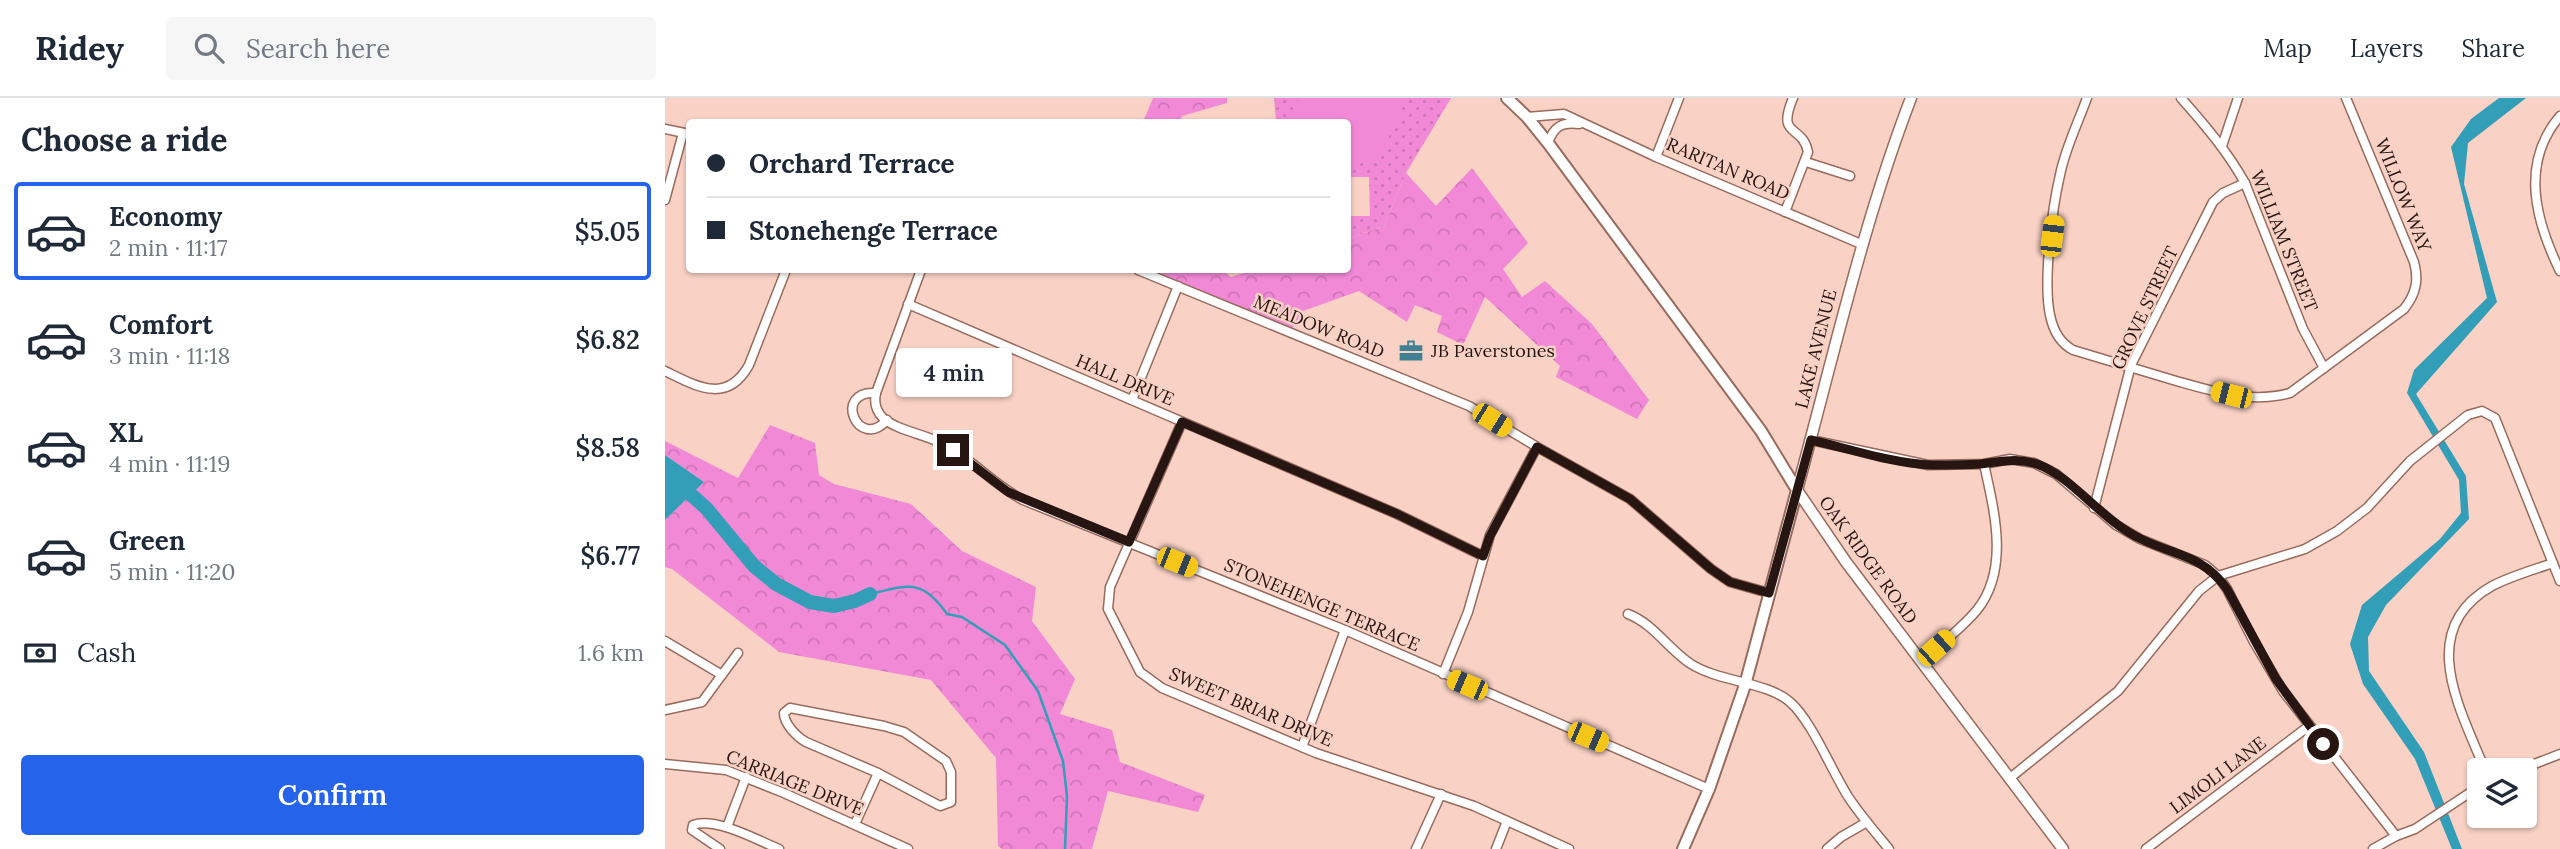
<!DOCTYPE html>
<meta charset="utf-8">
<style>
body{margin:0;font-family:Lora,serif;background:#f6f6f7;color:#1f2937;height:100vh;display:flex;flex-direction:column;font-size:26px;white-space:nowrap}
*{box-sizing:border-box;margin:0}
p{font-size:23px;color:#747a83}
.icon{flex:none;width:38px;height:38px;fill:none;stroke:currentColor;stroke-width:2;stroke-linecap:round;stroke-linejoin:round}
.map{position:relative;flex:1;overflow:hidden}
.sheet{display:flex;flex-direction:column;background:#fff;width:665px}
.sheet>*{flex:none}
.banner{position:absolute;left:21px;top:21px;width:665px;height:154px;border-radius:7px;box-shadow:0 2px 5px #0004;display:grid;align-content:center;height:154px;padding:0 21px;background:#fff}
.buttons{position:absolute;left:1802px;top:660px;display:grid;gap:14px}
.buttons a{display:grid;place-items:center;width:70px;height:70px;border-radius:7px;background:#fff;box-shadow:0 2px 5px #0004;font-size:35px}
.end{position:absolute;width:32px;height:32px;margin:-16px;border:9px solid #261510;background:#fff;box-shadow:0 0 0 4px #fff}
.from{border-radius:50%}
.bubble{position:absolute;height:49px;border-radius:7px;background:#fff;box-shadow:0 2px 5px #0004;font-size:23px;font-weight:600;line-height:49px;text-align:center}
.car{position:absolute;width:21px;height:42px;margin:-21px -10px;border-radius:9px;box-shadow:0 0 5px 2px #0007;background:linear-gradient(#f5c518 24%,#345 0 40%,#f5c518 0 76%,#345 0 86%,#f5c518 0)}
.banner b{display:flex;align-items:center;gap:24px;height:66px;font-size:26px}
.banner b+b{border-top:2px solid #e0e1e3}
.banner i{width:18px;height:18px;background:#1f2937}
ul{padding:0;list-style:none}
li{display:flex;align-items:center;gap:21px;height:98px;margin:0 14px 10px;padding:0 7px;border:4px solid transparent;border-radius:7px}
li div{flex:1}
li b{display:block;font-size:26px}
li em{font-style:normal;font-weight:600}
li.active{border-color:#2563eb}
li>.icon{width:63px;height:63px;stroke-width:1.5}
h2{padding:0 21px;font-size:32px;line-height:84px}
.pay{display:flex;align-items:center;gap:18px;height:77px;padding:0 21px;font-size:26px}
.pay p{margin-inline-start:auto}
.button{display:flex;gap:14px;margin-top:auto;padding:14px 21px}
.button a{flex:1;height:80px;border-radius:7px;background:#2563eb;color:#fff;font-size:28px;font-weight:600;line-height:80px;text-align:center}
header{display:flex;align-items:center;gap:42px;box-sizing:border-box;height:98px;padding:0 35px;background:#fff;border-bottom:2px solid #e0e1e3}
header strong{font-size:33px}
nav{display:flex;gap:38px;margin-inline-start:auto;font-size:24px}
.search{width:490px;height:63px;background:#f6f6f7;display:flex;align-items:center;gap:18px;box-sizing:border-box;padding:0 24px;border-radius:7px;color:#747a83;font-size:26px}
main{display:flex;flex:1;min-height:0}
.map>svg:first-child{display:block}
.grass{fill:url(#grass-dots)}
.forest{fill:url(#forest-crowns)}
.garden{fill:#f289d7}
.water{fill:#339eb8}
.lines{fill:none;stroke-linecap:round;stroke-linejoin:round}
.stream{stroke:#339eb8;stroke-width:2.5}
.river{stroke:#339eb8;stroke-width:14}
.minor-casing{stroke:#986b5e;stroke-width:11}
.tertiary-casing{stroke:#986b5e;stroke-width:13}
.secondary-casing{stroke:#986b5e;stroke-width:14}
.minor{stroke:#fff;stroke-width:8}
.tertiary{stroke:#fff;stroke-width:10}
.secondary{stroke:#fff;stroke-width:10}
.route{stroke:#261510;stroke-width:9}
.labels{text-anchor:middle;stroke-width:5;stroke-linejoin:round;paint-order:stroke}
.street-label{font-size:18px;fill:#261510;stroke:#f9d1c5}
.poi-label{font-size:18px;fill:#261510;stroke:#f9d1c5;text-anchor:start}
</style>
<header>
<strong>Ridey</strong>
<div class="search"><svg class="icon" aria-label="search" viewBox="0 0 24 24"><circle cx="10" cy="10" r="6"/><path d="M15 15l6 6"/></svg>Search here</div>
<nav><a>Map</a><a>Layers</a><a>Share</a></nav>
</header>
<main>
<section class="sheet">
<h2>Choose a ride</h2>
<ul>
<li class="active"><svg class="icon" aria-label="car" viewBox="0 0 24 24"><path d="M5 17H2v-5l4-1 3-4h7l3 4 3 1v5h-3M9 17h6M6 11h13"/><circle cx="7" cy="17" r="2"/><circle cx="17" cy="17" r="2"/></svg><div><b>Economy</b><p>2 min · 11:17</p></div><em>$5.05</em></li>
<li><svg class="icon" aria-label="car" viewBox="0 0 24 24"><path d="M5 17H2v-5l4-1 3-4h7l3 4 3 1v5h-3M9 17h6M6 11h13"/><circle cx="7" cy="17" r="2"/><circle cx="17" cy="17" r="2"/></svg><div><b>Comfort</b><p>3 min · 11:18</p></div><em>$6.82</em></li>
<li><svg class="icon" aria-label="car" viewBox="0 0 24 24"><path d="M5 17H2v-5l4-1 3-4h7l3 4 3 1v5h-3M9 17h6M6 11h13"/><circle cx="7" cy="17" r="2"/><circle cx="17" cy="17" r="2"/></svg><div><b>XL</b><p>4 min · 11:19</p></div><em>$8.58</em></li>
<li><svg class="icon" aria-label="car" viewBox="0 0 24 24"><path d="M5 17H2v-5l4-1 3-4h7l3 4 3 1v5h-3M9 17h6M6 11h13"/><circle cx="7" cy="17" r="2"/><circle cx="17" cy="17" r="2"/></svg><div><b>Green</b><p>5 min · 11:20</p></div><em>$6.77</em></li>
</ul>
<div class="pay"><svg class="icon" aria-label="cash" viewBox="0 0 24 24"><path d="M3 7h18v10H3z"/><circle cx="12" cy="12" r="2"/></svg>Cash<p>1.6 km</p></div>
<div class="button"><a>Confirm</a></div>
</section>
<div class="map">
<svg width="1895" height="751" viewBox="0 0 1895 751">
<defs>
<pattern id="grass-dots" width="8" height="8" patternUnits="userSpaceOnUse" patternTransform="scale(1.75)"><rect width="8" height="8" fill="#f289d7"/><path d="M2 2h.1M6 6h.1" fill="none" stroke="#cf75b8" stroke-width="1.8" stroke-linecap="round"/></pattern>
<pattern id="forest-crowns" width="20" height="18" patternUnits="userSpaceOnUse" patternTransform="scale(1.75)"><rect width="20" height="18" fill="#f289d7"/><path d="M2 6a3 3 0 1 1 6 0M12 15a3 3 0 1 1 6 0" fill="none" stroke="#cf75b8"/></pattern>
</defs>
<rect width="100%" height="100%" fill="#f9d1c5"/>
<polygon class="grass" points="609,0 786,0 741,75 719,128 683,141 683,118 705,118 704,79 683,79 682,24 611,24"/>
<g class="forest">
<polygon points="488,0 562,0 562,5 517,18 514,24 478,24"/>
<polygon points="807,70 863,145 838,171 857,199 880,183 927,226 984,302 972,321 891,279 895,268 820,199 798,247 772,234 777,218 750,207 742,224 694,193 638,213 625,234 477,172 557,172 566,179 589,172 682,172 683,141 719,128 741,75 771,108"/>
<polygon points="105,327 150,345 154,377 169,386 246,406 297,453 371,489 367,523 410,581 395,616 447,632 455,664 540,697 533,714 443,693 427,751 337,751 333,748 331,660 266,582 114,554 7,471 0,469 0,422 39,384 0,357 0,343 73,380"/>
</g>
<path class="garden" d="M634 0H742C735 14 719 58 704 62 696 65 689 61 683 58L682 24H623Z"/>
<g class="water">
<polygon points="1834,0 1861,0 1803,45 1799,86 1832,204 1751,296 1801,378 1804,421 1721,507 1703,539 1704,573 1759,654 1797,751 1787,751 1750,661 1698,586 1685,546 1697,507 1775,441 1796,415 1794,382 1742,295 1749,272 1822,200 1786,49 1806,21"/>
<polygon points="0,357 39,384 0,422"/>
</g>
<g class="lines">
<path class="stream" d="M205 496C243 487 257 480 282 516L297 519 340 547 373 593 398 663 402 698 400 751"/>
<polyline class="river" points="0,373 42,411 89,468 111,486 145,504 169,508 190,503 205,496"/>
<g class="minor-casing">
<g id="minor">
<path d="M1422 0C1413 25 1400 51 1395 77 1387 111 1378 184 1385 217 1388 232 1395 245 1408 252 1442 262 1475 272 1508 282 1547 293 1585 306 1625 295L1739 211C1751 196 1754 182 1749 164L1681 0"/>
<path d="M1516 0C1540 27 1562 53 1580 85L1638 231 1659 270"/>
<path d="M1895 18C1855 65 1870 122 1895 173"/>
<polyline points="862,19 899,16 991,59 1196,146"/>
<polyline points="0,31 24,36"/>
<path d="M883 45C889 28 897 24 914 26"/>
<polyline points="1557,48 1573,0"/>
<polyline points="991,59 1014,0"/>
<polyline points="1141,64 1185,78"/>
<polyline points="0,102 18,35"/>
<path d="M1120 114 1143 54C1137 25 1111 41 1128 0"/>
<path d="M256 172 211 295C209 304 211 313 218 320 233 333 260 336 278 346 307 361 329 387 358 402L680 532 1044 691"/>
<polyline points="473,172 804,308 872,349 965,401 1046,471 1065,484 1104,495"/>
<polyline points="243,206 732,416 818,458"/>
<path d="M0 273C31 288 62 307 84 267L121 172"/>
<path d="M211 295C167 292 193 354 222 322"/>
<polyline points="467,302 513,188"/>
<polyline points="517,324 445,489 443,511 475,574 497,590 651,655 809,708 904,751"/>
<polyline points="1146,342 1263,367 1319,366 1345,361 1369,365 1391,376 1451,427 1475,441 1540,467 1553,478 1562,491 1589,544 1618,593 1731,738"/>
<polyline points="1429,410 1466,267 1548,104 1558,95 1580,85"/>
<path d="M963 516C989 526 1003 551 1026 566 1054 584 1103 584 1125 604 1147 623 1167 674 1184 700 1196 718 1210 734 1224 751"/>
<polyline points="0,543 57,577"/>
<path d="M1256 563C1275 547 1296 531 1312 512 1345 471 1329 412 1319 366"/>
<polyline points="778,576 803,514 825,437 872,349"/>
<path d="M125 610 219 628 239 634 281 663 286 674V704L275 708 213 675 141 644C132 639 119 626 119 615Z"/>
<polyline points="0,612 37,604 73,555"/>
<polyline points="637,649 680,532"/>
<polyline points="0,666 61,672 119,695 243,751"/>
<path d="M1820 672C1796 612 1749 532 1827 488 1846 478 1868 472 1888 465"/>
<polyline points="1854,672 1895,656"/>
<polyline points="1345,680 1453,593 1534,493 1553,478 1640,451 1672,433 1702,410 1745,363 1803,317 1817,313 1830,320 1895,483"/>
<polyline points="190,726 213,675"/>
<polyline points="62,729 81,679"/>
<path d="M55 751 27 732 28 727C51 719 92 742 114 751"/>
<polyline points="751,751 776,696"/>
<polyline points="831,751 842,723"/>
<polyline points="1162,751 1176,739 1202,724"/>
<polyline points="1481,751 1644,628"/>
<polyline points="1708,751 1731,738 1750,731 1815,688"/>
</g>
</g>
<g class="tertiary-casing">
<path id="tertiary" d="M1246 0C1197 128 1168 261 1132 392L1181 464 1398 751"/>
</g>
<g class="secondary-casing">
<polyline id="secondary" points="842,0 862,19 883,45 1096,333 1132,392 1080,587 1044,691 1018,751"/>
</g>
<use href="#minor" class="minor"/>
<use href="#tertiary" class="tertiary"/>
<use href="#secondary" class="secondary"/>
</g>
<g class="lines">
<path class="route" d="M288 352 343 394 464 444 517 324 732 416 818 458 825 438 872 349 965 401 1046 471 1065 484 1104 495 1146 342C1185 351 1226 365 1266 367 1283 367 1299 367 1315 366 1336 364 1351 359 1372 366 1408 379 1437 423 1476 441 1511 458 1538 457 1562 491L1611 581 1658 646"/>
</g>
<defs>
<g id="office-bare" transform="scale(1.89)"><path d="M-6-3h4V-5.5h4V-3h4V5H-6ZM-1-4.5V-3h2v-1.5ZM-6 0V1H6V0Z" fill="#3f8193" stroke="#f9d1c5" stroke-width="2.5" paint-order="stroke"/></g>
</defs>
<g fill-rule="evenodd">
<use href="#office-bare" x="746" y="253"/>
</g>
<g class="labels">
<g class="street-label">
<text transform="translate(1063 71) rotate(23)" y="6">RARITAN ROAD</text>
<text transform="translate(1738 97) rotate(68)" y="6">WILLOW WAY</text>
<text transform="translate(1619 143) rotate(68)" y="6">WILLIAM STREET</text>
<text transform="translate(1480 210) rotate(-65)" y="6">GROVE STREET</text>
<text transform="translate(654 229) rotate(22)" y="6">MEADOW ROAD</text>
<text transform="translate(1151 251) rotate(-76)" y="6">LAKE AVENUE</text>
<text transform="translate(460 282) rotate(23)" y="6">HALL DRIVE</text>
<text transform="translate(1203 462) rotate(54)" y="6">OAK RIDGE ROAD</text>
<text transform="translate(657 507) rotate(23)" y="6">STONEHENGE TERRACE</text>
<text transform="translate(586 609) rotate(23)" y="6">SWEET BRIAR DRIVE</text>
<text transform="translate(1553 677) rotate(-37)" y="6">LIMOLI LANE</text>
<text transform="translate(130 685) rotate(22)" y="6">CARRIAGE DRIVE</text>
</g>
<g class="poi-label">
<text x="766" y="259">JB Paverstones</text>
</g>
</g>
</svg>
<div class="buttons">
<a><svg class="icon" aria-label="layers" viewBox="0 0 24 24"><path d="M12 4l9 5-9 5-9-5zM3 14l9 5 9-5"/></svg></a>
</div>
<i class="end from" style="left:1658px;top:646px"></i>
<i class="end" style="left:288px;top:352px"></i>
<div class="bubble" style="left:231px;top:250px;width:116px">4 min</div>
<i class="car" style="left:1387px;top:138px;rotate:7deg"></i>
<i class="car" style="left:1566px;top:297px;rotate:284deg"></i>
<i class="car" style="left:827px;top:322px;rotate:122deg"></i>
<i class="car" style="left:512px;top:464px;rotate:112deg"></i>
<i class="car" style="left:1271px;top:550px;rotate:48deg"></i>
<i class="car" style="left:802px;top:587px;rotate:293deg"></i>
<i class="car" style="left:923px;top:639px;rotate:113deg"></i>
<div class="banner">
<b><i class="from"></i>Orchard Terrace</b>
<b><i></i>Stonehenge Terrace</b>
</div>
</div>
</main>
